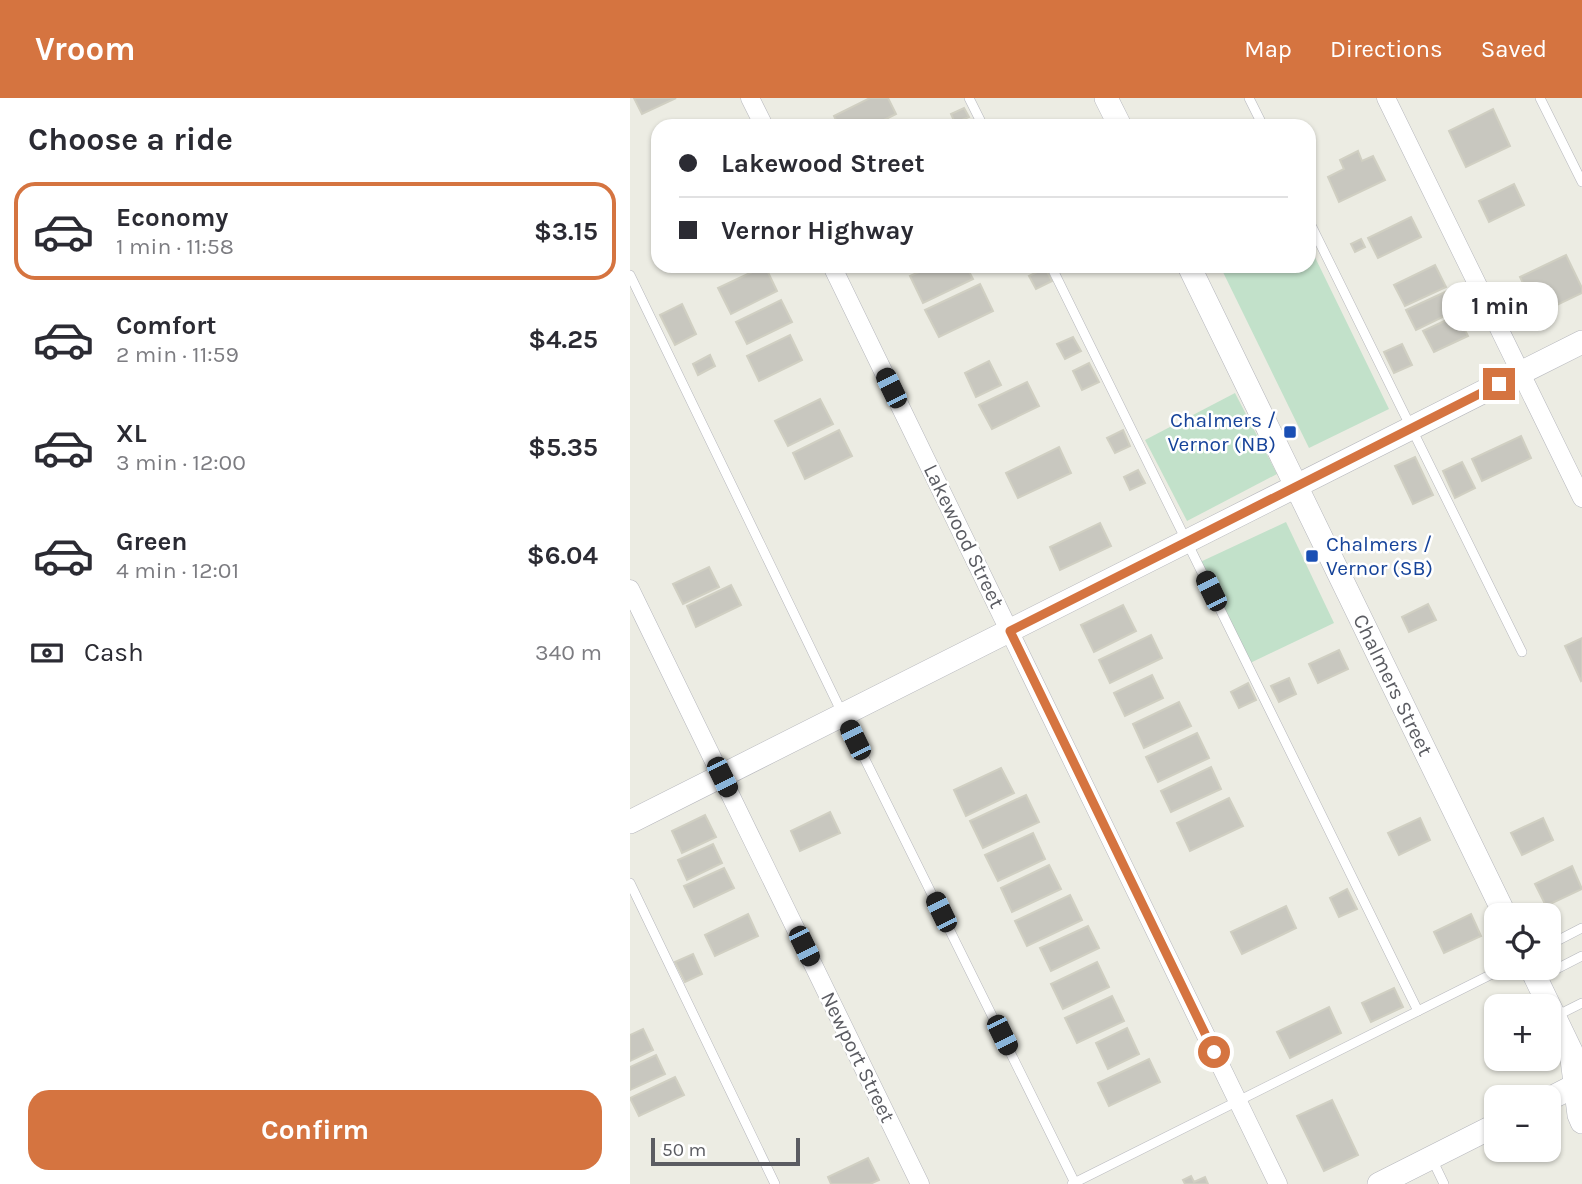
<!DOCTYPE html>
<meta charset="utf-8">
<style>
body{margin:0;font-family:Karla,sans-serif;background:#f2f2f3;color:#2b2b33;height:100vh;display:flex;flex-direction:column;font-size:26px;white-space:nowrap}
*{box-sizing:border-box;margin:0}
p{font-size:23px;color:#7c7c81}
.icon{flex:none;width:38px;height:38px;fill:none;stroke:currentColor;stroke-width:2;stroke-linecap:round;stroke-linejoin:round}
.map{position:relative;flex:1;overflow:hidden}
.details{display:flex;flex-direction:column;background:#fff;width:630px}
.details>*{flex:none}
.guide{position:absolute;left:21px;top:21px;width:665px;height:154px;border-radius:21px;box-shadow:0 2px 5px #0004;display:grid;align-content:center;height:154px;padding:0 28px;background:#fff}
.buttons{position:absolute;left:854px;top:805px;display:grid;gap:14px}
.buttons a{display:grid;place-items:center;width:77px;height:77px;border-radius:14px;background:#fff;box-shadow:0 2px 5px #0004;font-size:35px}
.scale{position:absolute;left:21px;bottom:18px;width:149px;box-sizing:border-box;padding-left:7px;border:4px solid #5b5c62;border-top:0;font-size:19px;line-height:24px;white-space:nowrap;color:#5b5c62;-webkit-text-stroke:5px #fff;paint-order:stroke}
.end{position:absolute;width:32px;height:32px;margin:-16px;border:9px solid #d57440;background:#fff;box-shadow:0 0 0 4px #fff}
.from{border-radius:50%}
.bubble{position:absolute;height:49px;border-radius:21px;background:#fff;box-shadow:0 2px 5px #0004;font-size:23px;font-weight:700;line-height:49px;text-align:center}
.car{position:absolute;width:21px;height:42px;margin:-21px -10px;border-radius:9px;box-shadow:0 0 5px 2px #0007;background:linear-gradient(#222 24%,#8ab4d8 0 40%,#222 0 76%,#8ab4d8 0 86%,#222 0)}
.guide b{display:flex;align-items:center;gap:24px;height:66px;font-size:26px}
.guide b+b{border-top:2px solid #e1e1e2}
.guide i{width:18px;height:18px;background:#2b2b33}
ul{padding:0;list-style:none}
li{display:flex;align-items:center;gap:21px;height:98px;margin:0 14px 10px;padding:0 14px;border:4px solid transparent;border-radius:21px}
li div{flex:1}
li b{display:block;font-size:26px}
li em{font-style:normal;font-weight:700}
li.active{border-color:#d57440}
li>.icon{width:63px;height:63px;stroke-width:1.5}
h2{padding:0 28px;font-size:32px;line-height:84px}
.pay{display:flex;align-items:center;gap:18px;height:77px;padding:0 28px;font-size:26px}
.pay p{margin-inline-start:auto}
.action{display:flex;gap:14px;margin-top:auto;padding:14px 28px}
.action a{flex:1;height:80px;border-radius:21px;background:#d57440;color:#fff;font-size:28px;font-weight:700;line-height:80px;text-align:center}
header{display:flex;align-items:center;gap:42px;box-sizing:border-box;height:98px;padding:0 35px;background:#d57440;color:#fff}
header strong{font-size:33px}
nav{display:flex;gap:38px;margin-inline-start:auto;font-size:24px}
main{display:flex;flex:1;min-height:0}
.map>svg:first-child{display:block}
.green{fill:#c2e1ca}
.building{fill:#c8c7bf;stroke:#d0cfc2;stroke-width:2}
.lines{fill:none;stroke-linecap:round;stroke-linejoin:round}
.service-casing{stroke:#b5b6bc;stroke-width:10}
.minor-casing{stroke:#b5b6bc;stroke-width:19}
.tertiary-casing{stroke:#b5b6bc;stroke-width:24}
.service{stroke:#fff;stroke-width:9}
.minor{stroke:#fff;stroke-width:18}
.tertiary{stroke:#fff;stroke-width:23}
.route{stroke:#d57440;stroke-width:9}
.transit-dot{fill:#1a4fb4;stroke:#fff;stroke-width:2.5}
.labels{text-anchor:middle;stroke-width:5;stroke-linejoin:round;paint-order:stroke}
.transit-label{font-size:21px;fill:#164399;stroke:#fff;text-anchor:end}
.street-label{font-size:21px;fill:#5b5c62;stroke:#fff}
</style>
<header>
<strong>Vroom</strong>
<nav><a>Map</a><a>Directions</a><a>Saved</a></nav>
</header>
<main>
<section class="details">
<h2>Choose a ride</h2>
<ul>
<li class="active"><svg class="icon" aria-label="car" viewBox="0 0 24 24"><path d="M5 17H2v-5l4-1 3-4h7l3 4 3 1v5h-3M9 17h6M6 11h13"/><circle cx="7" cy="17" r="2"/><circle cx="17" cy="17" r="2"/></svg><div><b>Economy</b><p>1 min · 11:58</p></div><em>$3.15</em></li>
<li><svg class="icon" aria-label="car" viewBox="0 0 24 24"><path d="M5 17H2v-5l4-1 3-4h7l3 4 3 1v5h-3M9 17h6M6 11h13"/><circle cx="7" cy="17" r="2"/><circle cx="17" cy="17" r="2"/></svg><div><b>Comfort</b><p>2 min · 11:59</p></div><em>$4.25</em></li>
<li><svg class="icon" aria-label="car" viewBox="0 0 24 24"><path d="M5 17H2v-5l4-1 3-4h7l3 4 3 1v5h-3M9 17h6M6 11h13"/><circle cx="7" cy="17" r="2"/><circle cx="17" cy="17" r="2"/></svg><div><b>XL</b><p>3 min · 12:00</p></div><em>$5.35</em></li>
<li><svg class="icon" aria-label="car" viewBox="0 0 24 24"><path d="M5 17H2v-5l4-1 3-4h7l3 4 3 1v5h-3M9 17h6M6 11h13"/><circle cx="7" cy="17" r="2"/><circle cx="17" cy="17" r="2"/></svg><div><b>Green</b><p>4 min · 12:01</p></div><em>$6.04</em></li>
</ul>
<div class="pay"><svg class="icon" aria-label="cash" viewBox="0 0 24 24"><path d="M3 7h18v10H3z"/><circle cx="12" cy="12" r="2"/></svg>Cash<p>340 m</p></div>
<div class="action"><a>Confirm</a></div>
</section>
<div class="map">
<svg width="952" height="1086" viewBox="0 0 952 1086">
<rect width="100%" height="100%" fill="#ecece3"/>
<g class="green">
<polygon points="679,147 759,311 679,350 590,168 679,168"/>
<polygon points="605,295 647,376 557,423 515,342"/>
<polygon points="656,424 704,525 616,567 568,465"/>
</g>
<g class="building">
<polygon points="4,0 46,0 12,16"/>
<polygon points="240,0 258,0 266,16 242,28 209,28 204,18"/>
<polygon points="334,10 339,19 325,25 321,16"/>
<polygon points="863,11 880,48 836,69 819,33"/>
<polygon points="728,53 732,63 743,58 755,82 709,104 698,79 714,71 710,62"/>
<polygon points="884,86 894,107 859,124 849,103"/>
<polygon points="781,119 791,139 748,160 738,140"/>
<polygon points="731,141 735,149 725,154 721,146"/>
<polygon points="936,157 952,190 952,195 908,216 890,179"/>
<polygon points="805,167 816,189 775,208 764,187"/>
<polygon points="135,168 147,193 101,216 88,190"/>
<polygon points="302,168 336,168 343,181 293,205 280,178"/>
<polygon points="415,170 422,183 406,191 399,178"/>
<polygon points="350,186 363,213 309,239 295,212"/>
<polygon points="817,193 827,212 786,232 776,212"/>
<polygon points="151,202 162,224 117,246 106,224"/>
<polygon points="52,206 66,236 45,247 30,217"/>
<polygon points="827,217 838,238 804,254 793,233"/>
<polygon points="160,237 172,262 129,283 117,258"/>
<polygon points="443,239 451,253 435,261 427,246"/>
<polygon points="772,246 782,267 764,275 754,254"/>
<polygon points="80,257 85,268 68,277 63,266"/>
<polygon points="359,263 371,287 346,299 335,275"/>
<polygon points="459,265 469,284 452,292 443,273"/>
<polygon points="397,284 409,308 362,331 349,307"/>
<polygon points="190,301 203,326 158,348 145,323"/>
<polygon points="209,332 222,358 175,381 163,355"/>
<polygon points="493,332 500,348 485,355 477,340"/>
<polygon points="891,338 901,360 852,383 842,361"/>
<polygon points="429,349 441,375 388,400 376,375"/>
<polygon points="785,359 803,397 783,406 765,368"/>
<polygon points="832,364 845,390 825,400 813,373"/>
<polygon points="508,372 515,385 500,392 494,379"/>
<polygon points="470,425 481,448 430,472 420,449"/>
<polygon points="79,469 89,489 53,506 43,486"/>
<polygon points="101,487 111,507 66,529 57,508"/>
<polygon points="798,506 806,522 779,534 772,519"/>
<polygon points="493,507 506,533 464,554 451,527"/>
<polygon points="521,537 532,560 480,585 469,562"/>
<polygon points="952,540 952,582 951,583 935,548"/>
<polygon points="709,552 718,571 688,585 679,566"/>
<polygon points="522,577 533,600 495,618 484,595"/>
<polygon points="659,580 666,596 649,604 641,588"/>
<polygon points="618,585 626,602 609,610 601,594"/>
<polygon points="549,604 561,628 514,650 503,626"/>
<polygon points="567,635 579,660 528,684 516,659"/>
<polygon points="581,669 591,691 541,714 531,693"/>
<polygon points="371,670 384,695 336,718 324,692"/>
<polygon points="396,697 409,724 353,750 340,723"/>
<polygon points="599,700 613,728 560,753 547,725"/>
<polygon points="200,714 210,735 170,753 161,733"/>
<polygon points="75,717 86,739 52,755 42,733"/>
<polygon points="790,720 800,742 769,757 758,735"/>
<polygon points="913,720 923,742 892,757 881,735"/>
<polygon points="403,735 415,761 368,783 355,757"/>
<polygon points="83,746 92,765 57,782 48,762"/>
<polygon points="419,767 431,791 382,814 371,790"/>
<polygon points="942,768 952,791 916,808 905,786"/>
<polygon points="94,770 104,790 64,809 54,788"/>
<polygon points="717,791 727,811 709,819 700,800"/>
<polygon points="440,797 452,822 397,848 385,823"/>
<polygon points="656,808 666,830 612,856 601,834"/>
<polygon points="118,816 128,838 85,858 75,837"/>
<polygon points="841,816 851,838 814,855 804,834"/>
<polygon points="458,828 469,850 421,873 410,850"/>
<polygon points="63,856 72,876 55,884 45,864"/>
<polygon points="467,864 479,889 433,911 421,886"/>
<polygon points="764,890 773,909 741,924 732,905"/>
<polygon points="482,898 494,923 447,945 435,920"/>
<polygon points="699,909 711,935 660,960 647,934"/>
<polygon points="497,930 509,956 478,971 466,945"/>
<polygon points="13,931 23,952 0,963 0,937"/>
<polygon points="26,957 35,976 0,992 0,969"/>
<polygon points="519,961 530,984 479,1008 468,985"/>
<polygon points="45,979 54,997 9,1018 0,1000"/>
<polygon points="702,1002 728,1057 694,1073 667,1018"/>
<polygon points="238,1060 249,1082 240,1086 201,1086 198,1079"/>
<polygon points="561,1078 564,1084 575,1079 578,1086 555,1086 553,1082"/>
</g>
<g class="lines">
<g class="service-casing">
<g id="service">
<polyline points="339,0 353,28"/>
<polyline points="619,0 633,28"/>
<polyline points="910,0 952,84"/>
<polyline points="679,123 892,554"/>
<polyline points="421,168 788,913"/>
<polyline points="0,177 213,617 445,1085"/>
<polyline points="0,785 145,1086"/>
<polyline points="919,847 952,830"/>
<polyline points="907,881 952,858"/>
<polyline points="926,918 952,905"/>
<polyline points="802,1061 814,1086"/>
<polyline points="442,1086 874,870"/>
</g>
</g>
<g class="minor-casing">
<g id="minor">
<polyline points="120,0 134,28"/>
<polyline points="756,0 952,400"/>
<polyline points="202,168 648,1086"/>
<polyline points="0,491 290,1086"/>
</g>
</g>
<g class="tertiary-casing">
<g id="tertiary">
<polyline points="476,0 490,28"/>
<path id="s1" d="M559 168 875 817"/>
<polyline points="0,724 952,244"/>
<polyline points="901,870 941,953 949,1017 952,1024"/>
<polyline points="919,1001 952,984"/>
<polyline points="749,1086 866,1027"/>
</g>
</g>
<use href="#service" class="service"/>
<use href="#minor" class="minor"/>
<use href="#tertiary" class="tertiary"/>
</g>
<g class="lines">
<polyline class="route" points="584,954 380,533 869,286"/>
</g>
<g class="transit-dot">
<rect x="653" y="327" width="14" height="14" rx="3.5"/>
<rect x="675" y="451" width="14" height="14" rx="3.5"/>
</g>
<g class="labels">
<g class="transit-label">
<text x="646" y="329">Chalmers /<tspan x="646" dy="24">Vernor (NB)</tspan></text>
<text x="696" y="453" text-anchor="start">Chalmers /<tspan x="696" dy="24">Vernor (SB)</tspan></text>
</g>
<g class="street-label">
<text transform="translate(334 438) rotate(64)" y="7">Lakewood Street</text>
<text dy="7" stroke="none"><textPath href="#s1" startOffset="466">Chalmers Street</textPath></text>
<text transform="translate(228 959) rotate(64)" y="7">Newport Street</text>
</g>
</g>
</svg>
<div class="buttons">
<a><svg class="icon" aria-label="locate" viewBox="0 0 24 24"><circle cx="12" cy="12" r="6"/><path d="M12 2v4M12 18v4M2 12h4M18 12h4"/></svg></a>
<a>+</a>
<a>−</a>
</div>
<div class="scale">50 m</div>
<i class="end from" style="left:584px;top:954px"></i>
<i class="end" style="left:869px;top:286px"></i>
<div class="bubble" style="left:812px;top:184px;width:116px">1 min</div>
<i class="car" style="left:261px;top:290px;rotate:334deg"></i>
<i class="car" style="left:581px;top:493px;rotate:334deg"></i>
<i class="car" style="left:225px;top:642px;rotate:334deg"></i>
<i class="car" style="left:92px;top:679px;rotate:154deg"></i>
<i class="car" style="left:311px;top:814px;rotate:334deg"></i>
<i class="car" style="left:174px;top:848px;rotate:154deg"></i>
<i class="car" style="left:372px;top:937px;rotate:154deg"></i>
<div class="guide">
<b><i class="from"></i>Lakewood Street</b>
<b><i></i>Vernor Highway</b>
</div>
</div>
</main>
